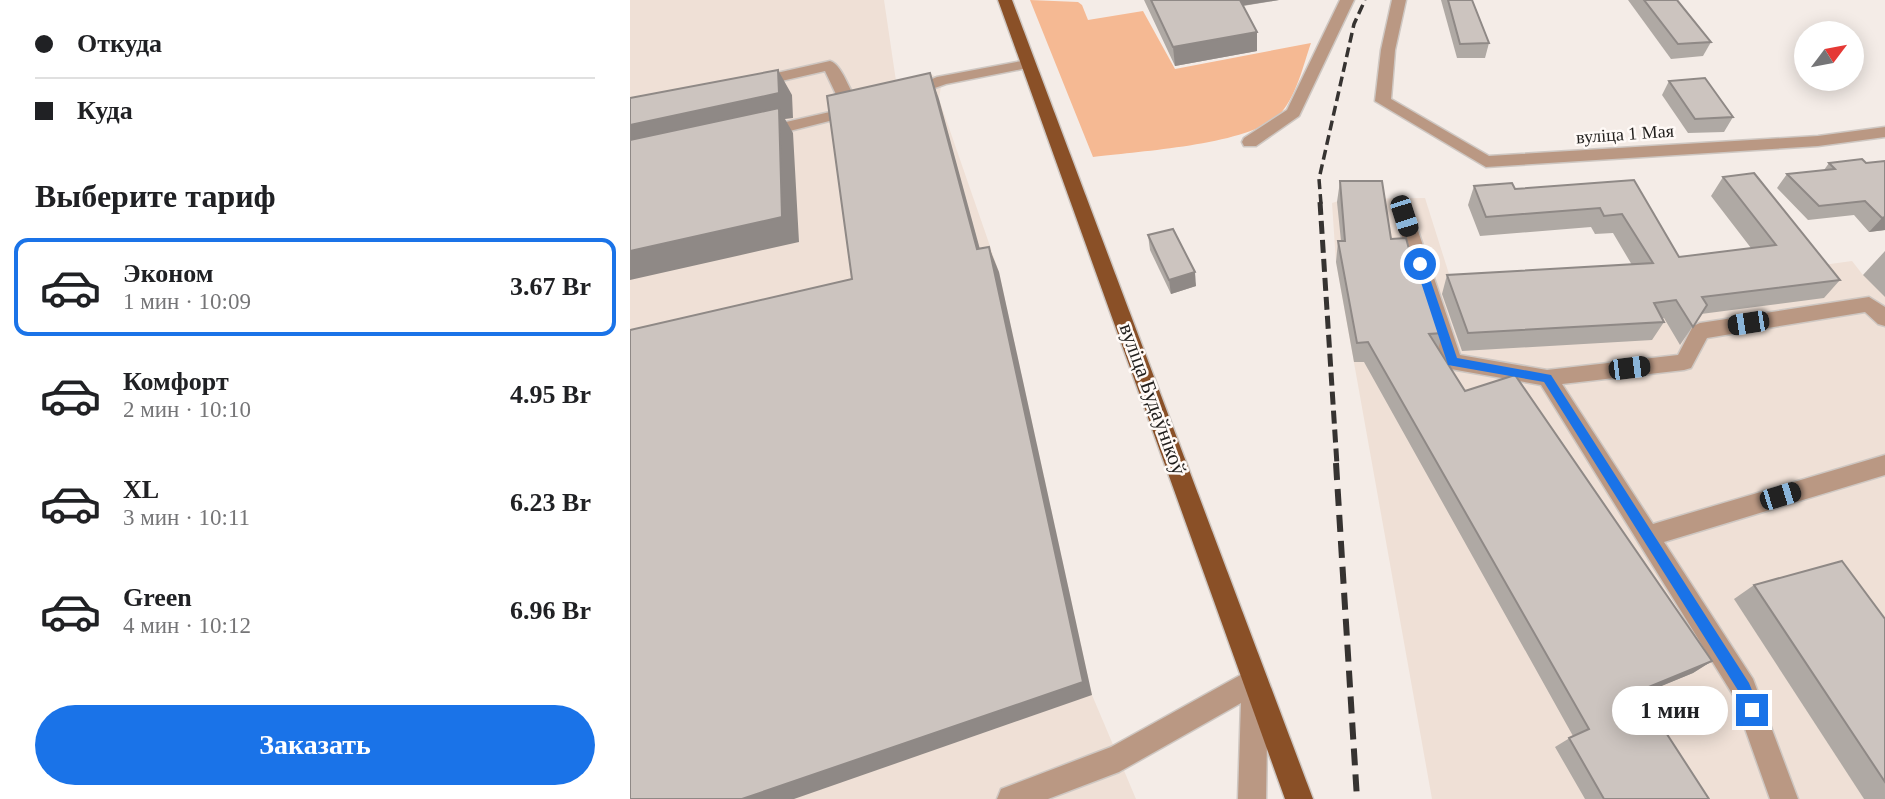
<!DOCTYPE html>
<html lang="ru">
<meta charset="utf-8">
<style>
body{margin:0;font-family:Georgia,serif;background:#f6f6f6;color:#202124;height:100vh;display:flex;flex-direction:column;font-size:26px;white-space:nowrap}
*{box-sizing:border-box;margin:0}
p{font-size:23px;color:#757577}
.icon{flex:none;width:38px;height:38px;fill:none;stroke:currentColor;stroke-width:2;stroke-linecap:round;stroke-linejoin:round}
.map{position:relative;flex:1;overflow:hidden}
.sheet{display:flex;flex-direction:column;background:#fff;width:630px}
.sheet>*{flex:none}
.guide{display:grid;align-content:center;height:154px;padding:0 35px;background:#fff}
.needle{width:46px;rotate:58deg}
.fabs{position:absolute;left:1164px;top:21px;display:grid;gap:14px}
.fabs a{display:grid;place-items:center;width:70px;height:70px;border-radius:50%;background:#fff;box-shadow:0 4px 18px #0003;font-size:35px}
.end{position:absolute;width:32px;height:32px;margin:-16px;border:9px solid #1a73e8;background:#fff;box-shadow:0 0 0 4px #fff}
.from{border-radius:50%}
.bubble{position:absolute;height:49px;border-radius:24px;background:#fff;box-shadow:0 4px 18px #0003;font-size:23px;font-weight:800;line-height:49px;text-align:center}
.car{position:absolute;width:21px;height:42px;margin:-21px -10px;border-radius:9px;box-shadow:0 0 5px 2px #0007;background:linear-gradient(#222 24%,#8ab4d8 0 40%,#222 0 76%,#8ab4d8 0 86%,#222 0)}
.guide b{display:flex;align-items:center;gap:24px;height:66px;font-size:26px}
.guide b+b{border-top:2px solid #e0e0e0}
.guide i{width:18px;height:18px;background:#202124}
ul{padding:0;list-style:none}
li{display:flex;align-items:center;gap:21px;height:98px;margin:0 14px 10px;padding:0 21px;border:4px solid transparent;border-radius:14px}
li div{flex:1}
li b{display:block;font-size:26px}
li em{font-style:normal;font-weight:800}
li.current{border-color:#1a73e8}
li>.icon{width:63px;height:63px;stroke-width:1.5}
h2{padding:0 35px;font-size:32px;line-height:84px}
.cta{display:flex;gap:14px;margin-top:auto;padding:14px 35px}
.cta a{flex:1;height:80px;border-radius:42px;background:#1a73e8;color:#fff;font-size:28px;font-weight:800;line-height:80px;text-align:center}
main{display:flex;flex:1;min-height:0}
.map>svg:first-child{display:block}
.built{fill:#efe0d6}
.green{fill:#f5b993}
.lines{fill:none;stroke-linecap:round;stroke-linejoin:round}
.minor-casing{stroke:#cec7c2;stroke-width:3}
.major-casing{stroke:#cec7c2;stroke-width:3}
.minor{fill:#ba9883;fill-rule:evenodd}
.major{fill:#8a5027;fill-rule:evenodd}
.rail-far2{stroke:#363331;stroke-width:3.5;stroke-dasharray:10 5;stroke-linecap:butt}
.rail-far1{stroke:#363331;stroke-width:5;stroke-dasharray:13 6;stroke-linecap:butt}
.rail{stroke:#363331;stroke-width:6;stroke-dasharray:17 9;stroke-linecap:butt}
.wall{fill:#afa9a4}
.shaded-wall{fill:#8f8986}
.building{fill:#ccc4bf;stroke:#8f8986;stroke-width:2}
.route{fill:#1a73e8}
.labels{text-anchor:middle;stroke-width:5;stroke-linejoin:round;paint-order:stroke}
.far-street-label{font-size:18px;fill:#201e1c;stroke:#fffaf7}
.street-label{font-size:21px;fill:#201e1c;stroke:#fffaf7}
</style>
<main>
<section class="sheet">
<div class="guide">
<b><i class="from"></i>Откуда</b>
<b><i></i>Куда</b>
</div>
<h2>Выберите тариф</h2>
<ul>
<li class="current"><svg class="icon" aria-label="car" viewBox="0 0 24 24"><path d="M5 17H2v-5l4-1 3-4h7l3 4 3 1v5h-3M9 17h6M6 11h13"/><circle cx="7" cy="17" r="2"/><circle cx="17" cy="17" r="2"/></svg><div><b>Эконом</b><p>1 мин · 10:09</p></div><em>3.67 Br</em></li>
<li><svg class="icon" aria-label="car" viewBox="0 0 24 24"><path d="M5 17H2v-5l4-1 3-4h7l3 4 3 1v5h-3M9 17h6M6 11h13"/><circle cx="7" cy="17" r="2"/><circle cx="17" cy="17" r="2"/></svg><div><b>Комфорт</b><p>2 мин · 10:10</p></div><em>4.95 Br</em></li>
<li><svg class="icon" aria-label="car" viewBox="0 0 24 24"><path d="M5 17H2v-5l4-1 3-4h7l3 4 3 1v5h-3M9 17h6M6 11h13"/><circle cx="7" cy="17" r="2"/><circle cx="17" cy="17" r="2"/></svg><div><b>XL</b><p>3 мин · 10:11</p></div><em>6.23 Br</em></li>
<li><svg class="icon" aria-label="car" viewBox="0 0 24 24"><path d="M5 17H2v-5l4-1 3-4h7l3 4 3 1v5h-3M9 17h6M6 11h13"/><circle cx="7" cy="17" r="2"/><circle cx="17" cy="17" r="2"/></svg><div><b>Green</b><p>4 мин · 10:12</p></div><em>6.96 Br</em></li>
</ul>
<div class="cta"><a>Заказать</a></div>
</section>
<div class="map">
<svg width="1255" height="799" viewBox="0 0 1255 799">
<rect width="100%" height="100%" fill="#f4ece7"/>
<g class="built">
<polygon points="0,0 254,0 266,81 299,73 312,80 309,99 369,272 462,695 506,799 0,799"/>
<polygon points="795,198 825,293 1171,268 1222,261 1233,275 1255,270 1255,799 802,799 706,262 702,203 715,199"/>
</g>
<path class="green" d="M400 0 448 2 452 5 458 20 513 11 545 69 681 43C673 66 667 94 651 113 623 145 507 151 463 157Z"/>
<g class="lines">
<g class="minor-casing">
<g id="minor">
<polygon points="710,0 724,0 669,116 626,146 614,146 612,142 614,138 657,110"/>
<polygon points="762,0 776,0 765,50 761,99 859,156 1188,136 1255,127 1255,137 1188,146 856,167 745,101 751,50"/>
<polygon points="397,60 404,64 402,67 316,84 277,98 269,93 307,77"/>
<path d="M200 61C214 65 221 99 234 110L231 113 132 138 126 137 124 133 126 129 213 109 195 71 125 87 120 85 117 82 120 79Z"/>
<polygon points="774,210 783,216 830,355 917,370 1048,355 1063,326 1070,323 1239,297 1255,307 1255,326 1248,324 1235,312 1077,338 1061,368 1054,370 932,384 1023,524 1255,455 1255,475 1034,542 1123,679 1168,799 1140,799 1103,695 911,385 815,368 765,216"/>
<polygon points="625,667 634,671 638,680 636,799 608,799 611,703 489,772 418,799 367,799 371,789 481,747"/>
</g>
</g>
<g class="major-casing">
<polygon id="major" points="368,0 382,0 683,799 655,799"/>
</g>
<use href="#minor" class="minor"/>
<use href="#major" class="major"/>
<polyline class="rail-far2" points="691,204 689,179 724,24 735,0"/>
<polyline class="rail-far1" points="690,202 707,465"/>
<polyline class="rail" points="706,463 727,799"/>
</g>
<g class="wall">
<polygon points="514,0 649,0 613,6 627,51 545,66"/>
<polygon points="811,0 842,0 859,43 855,58 827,58"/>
<polygon points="998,0 1047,0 1081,42 1073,56 1041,59"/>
<polygon points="1039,81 1103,117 1094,132 1058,133 1032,95"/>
<polygon points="1255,161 1255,230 1239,232 1224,215 1178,220 1147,188 1157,174 1194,170 1199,163 1236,163"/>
<polygon points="1093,177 1210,280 1194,298 1071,314 1050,345 1034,318 1032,319 1034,322 1022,340 832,351 812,294 817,275 1002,265 983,233 965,234 961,227 850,236 838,205 844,186 885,189 1004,180 1049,257 1121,248 1081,196"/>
<polygon points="710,181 761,239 786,275 813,333 808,349 835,391 1082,661 1063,673 1011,694 1079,799 955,799 925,747 943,736 734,362 724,362 706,262 708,241 711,241 707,202"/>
<polygon points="518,235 566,286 541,294 520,250"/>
<polygon points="1255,251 1255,297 1233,275"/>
<polygon points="1124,585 1255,619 1255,799 1234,799 1104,599"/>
</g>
<g class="shaded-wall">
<polygon points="604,0 649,0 604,7"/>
<polygon points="627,32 627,51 545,66 543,47"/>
<polygon points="148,70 162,95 163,118 155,119 163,133 169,242 0,280 0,125"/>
<polygon points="300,73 309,99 357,275 347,249"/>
<polygon points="1255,217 1255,230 1239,232 1252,218"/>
<polygon points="359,247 369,272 462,695 164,799 112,799"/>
<polygon points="565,272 566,286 541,294 539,280"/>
<polygon points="1082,661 1063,673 993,702 1009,691"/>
</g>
<g class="building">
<polygon points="521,0 610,0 627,32 543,47"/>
<polygon points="818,0 842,0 859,43 830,44"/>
<polygon points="1014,0 1047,0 1081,42 1048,44"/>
<polygon points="148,70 149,93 0,125 0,98"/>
<polygon points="300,73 347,249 359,247 453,682 112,799 0,799 0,330 222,279 197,96"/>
<polygon points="1075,78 1103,117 1065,119 1039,81"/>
<polygon points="149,108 152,217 0,251 0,140"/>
<polygon points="1232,159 1236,163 1255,161 1255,217 1252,218 1235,201 1189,206 1157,174 1205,169 1199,163"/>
<polygon points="1124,173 1210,280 1072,297 1077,305 1063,327 1046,300 1024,303 1034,322 838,333 817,275 1023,263 992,214 974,216 970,208 856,217 844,186 882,183 885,189 1004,180 1049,257 1146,245 1093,177"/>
<polygon points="710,181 752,181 761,239 776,238 786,275 793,275 813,333 799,334 835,391 885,375 1082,661 1009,691 1079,799 974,799 939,738 959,729 738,342 727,343 708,241 715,241"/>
<polygon points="543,229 565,272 539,280 518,235"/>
<polygon points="1212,561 1255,619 1255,782 1124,585"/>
</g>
<polygon class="route" points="790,261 795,264 827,358 921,375 1119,683 1130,710 1128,715 1122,717 1117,715 1109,692 914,382 818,365 785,264"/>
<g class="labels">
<g class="far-street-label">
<text transform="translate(995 134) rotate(-4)" y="6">вуліца 1 Мая</text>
</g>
<g class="street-label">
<text transform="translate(523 399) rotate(70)" y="7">вуліца Будаўнікоў</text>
</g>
</g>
</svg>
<div class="fabs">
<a><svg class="needle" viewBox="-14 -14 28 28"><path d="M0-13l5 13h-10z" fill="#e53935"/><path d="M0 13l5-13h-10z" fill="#757577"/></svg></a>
</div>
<i class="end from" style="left:790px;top:264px"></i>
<i class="end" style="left:1122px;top:710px"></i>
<div class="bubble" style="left:982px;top:686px;width:116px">1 мин</div>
<i class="car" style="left:774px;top:216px;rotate:162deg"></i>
<i class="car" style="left:1118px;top:323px;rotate:261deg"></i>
<i class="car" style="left:999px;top:368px;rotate:83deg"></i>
<i class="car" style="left:1150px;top:496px;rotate:73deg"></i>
</div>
</main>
